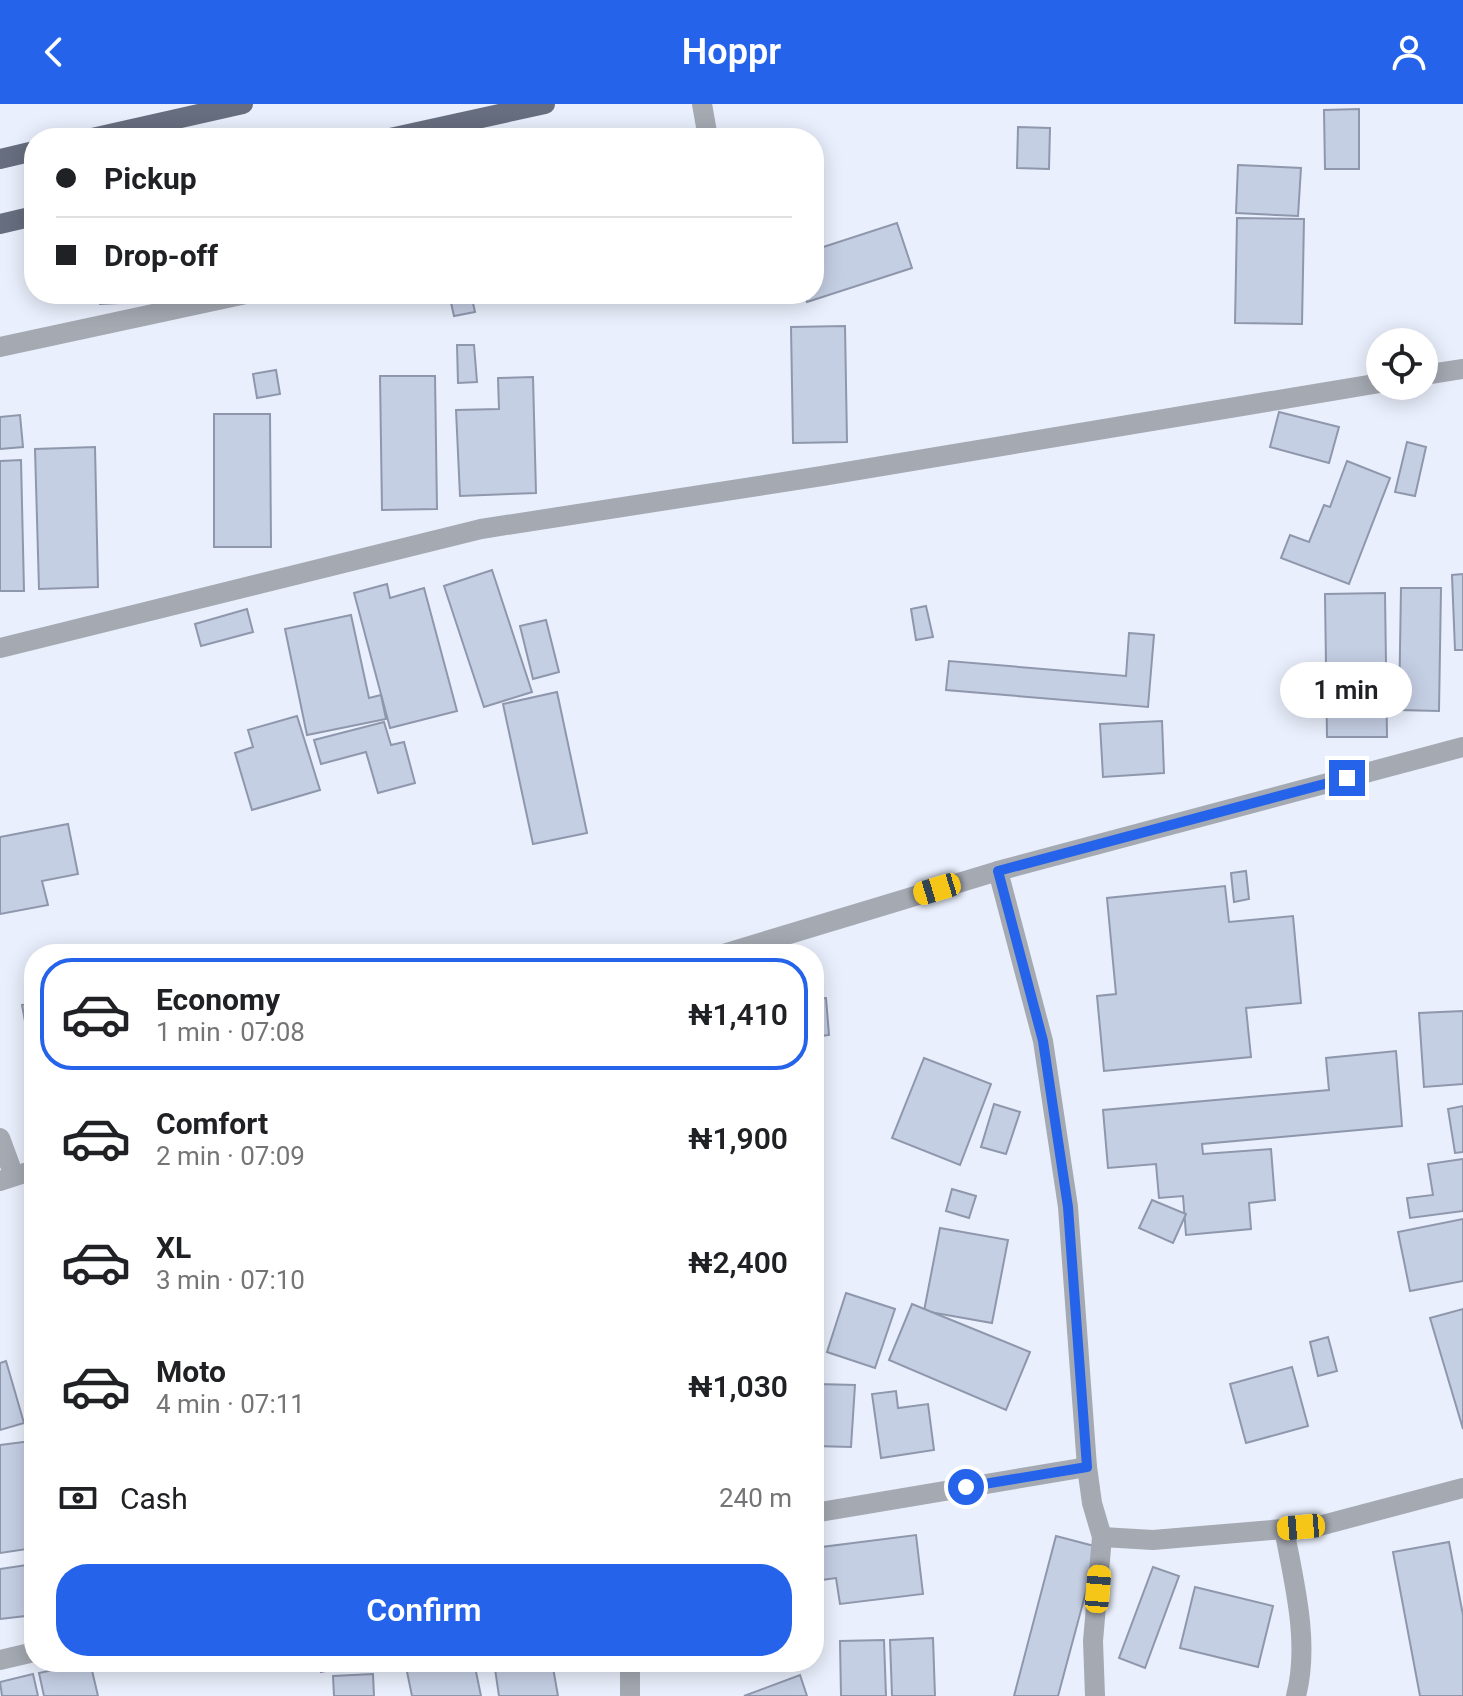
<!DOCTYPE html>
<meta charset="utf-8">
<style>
body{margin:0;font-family:Roboto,sans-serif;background:#f6f6f6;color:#202124;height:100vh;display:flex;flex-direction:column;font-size:30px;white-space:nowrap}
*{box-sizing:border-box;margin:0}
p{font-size:26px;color:#757577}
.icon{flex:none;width:44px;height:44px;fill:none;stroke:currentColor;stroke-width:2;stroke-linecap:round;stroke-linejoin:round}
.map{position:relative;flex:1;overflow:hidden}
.panel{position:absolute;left:24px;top:840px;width:800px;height:728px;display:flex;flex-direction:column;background:#fff;border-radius:32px;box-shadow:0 4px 20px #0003}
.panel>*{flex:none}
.guide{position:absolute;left:24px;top:24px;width:800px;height:176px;border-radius:32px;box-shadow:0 4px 20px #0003;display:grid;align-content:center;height:176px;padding:0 32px;background:#fff}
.buttons{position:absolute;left:1366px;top:224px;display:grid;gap:16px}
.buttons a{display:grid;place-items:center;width:72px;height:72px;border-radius:50%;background:#fff;box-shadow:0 4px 20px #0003;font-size:40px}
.end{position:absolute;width:36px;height:36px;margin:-18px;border:10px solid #2563eb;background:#fff;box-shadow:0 0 0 4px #fff}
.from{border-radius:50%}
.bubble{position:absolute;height:56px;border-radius:28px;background:#fff;box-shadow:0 4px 20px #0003;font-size:26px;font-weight:600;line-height:56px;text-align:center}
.car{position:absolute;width:24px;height:48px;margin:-24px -12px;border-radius:10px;box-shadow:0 0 6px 2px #0007;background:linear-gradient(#f5c518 24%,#345 0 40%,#f5c518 0 76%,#345 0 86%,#f5c518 0)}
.guide b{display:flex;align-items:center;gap:28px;height:76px;font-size:30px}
.guide b+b{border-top:2px solid #e0e0e0}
.guide i{width:20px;height:20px;background:#202124}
ul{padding:14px 0 0;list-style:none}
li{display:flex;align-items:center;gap:24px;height:112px;margin:0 16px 12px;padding:0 16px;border:4px solid transparent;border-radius:32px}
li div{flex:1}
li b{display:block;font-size:30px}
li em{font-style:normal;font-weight:600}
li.on{border-color:#2563eb}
li>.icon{width:72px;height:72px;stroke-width:1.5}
.pay{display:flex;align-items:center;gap:20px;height:88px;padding:0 32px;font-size:30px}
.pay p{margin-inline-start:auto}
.button{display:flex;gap:16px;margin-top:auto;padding:16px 32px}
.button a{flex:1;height:92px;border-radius:32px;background:#2563eb;color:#fff;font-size:32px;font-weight:600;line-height:92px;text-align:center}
header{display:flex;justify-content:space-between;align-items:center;height:104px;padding:0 32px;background:#2563eb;color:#fff;font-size:36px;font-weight:600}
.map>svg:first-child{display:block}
.building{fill:#c5cfe4;stroke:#8e97ac;stroke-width:2}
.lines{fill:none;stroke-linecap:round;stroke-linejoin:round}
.minor{stroke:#a5a9b2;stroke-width:20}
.major{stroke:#676e7f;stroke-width:20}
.route{stroke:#2563eb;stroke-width:10}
</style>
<header><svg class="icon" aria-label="back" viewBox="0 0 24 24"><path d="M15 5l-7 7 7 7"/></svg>Hoppr<svg class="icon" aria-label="person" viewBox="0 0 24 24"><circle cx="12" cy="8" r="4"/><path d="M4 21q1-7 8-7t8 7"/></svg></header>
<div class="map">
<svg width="1463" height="1592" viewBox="0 0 1463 1592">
<rect width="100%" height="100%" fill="#e9effc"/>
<g class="building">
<polygon points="1359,5 1359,65 1325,65 1324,6"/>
<polygon points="1018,23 1050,24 1049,65 1017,64"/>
<polygon points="1238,61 1301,64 1298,112 1236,109"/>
<polygon points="1237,114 1304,115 1302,220 1235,219"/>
<polygon points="897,119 912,164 807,198 804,190 814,190 814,146"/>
<polygon points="99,190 181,190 181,196 100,200"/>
<polygon points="449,190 471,190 475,208 454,212"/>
<polygon points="845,222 847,338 793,339 791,223"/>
<polygon points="457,241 474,241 477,278 458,279"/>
<polygon points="276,266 280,290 257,294 253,270"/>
<polygon points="380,272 435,272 437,405 382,406"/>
<polygon points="533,273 536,389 460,392 456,306 499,305 498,274"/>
<polygon points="1279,308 1339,323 1329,359 1270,343"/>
<polygon points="214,310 270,310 271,443 214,443"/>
<polygon points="20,311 23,343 0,345 0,313"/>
<polygon points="1407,338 1426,343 1415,392 1395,388"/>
<polygon points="95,343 98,483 39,485 35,345"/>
<polygon points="21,356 24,487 0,487 0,357"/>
<polygon points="1347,357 1390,374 1349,480 1281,454 1290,431 1309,438 1324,401 1330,403"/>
<polygon points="492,466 532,588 484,603 444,482"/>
<polygon points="1463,470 1463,546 1455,546 1452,471"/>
<polygon points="387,480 390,494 424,484 457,607 390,624 354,489"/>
<polygon points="1401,484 1441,484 1439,607 1399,606"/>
<polygon points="1385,489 1387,633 1327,633 1325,490"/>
<polygon points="926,502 933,533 916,536 911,505"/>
<polygon points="247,505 253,528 201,542 195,520"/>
<polygon points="351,511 369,594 381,591 386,615 307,631 285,525"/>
<polygon points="546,516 559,568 533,575 520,522"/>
<polygon points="1129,529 1154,531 1148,603 946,586 949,557 1126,572"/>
<polygon points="557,588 587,729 533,740 503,600"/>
<polygon points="297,612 320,686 252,706 235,649 253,643 248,626"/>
<polygon points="1162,617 1164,669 1103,673 1100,620"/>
<polygon points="384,618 391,641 404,638 415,679 378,689 366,648 321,660 314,636"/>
<polygon points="68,720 78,770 42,777 48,801 0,810 0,733"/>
<polygon points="1246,767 1249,795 1234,798 1231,769"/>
<polygon points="1225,782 1229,818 1293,812 1301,899 1246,904 1251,953 1104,967 1097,892 1116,890 1107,794"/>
<polygon points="826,894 829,931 814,933 814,895"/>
<polygon points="34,899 34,961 33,961 22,901"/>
<polygon points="1463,907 1463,980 1424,983 1419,909"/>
<polygon points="1396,947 1402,1022 1202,1040 1203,1050 1271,1045 1275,1096 1249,1099 1251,1125 1186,1131 1183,1092 1159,1094 1156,1060 1108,1064 1103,1006 1329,986 1326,954"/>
<polygon points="924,954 991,980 960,1061 892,1034"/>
<polygon points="994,1000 1020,1008 1006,1050 981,1043"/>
<polygon points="1463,1002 1463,1048 1455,1049 1448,1005"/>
<polygon points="1463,1055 1463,1107 1410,1114 1407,1094 1433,1091 1428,1060"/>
<polygon points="952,1085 976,1092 969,1114 946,1107"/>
<polygon points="1152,1096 1186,1110 1173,1139 1139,1124"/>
<polygon points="1463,1115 1463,1177 1410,1187 1398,1128"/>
<polygon points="940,1124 1008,1136 992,1219 924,1207"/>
<polygon points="846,1189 895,1205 875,1264 827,1248"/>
<polygon points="912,1200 1030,1248 1006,1306 889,1256"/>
<polygon points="1463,1205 1463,1325 1430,1214"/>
<polygon points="1328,1233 1337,1267 1318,1272 1310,1238"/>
<polygon points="6,1257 24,1319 0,1326 0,1259"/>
<polygon points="34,1258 34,1296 29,1296 28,1259"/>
<polygon points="1292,1263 1308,1322 1246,1339 1230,1280"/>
<polygon points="817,1280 855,1281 851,1343 814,1342"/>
<polygon points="896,1287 898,1304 928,1300 934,1346 881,1354 872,1290"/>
<polygon points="31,1337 34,1355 34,1444 0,1449 0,1341"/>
<polygon points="916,1431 923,1490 840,1500 836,1474 814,1477 814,1444"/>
<polygon points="1056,1432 1098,1443 1058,1592 1014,1592"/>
<polygon points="1449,1438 1463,1511 1463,1592 1420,1592 1393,1448"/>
<polygon points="34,1460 34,1511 0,1515 0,1465"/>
<polygon points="1153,1463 1179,1472 1145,1564 1119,1554"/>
<polygon points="1195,1483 1273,1502 1258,1563 1180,1544"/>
<polygon points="933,1534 935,1592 892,1592 890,1536"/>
<polygon points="884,1536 886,1592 841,1592 840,1537"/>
<polygon points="90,1558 98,1592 44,1592 39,1569"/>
<polygon points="319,1558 364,1558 321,1568"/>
<polygon points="405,1558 474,1558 481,1592 412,1592"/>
<polygon points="494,1558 552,1558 558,1592 499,1592"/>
<polygon points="33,1570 38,1592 2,1592 0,1578"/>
<polygon points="373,1570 374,1592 334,1592 333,1572"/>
<polygon points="800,1571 807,1592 744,1592"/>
</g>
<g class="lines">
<g class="minor">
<polyline points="702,0 708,34"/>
<polyline points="0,243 246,190"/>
<polyline points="1424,271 1463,265"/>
<polyline points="0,544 481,425 822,372 1380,279"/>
<polyline points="998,767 1043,937 1068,1103 1087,1363 1092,1399 1102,1433 1093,1537 1095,1592"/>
<polyline points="723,850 998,767 1463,643"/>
<polyline points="0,1034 14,1072"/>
<polyline points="0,1077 34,1066"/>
<polyline points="814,1409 1087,1363"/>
<path d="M1284 1425C1294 1478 1310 1539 1296 1592"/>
<polyline points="1102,1433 1153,1436 1319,1422 1463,1384"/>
<polyline points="0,1556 34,1548"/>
<polyline points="630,1558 630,1592"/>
</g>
<g class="major">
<polyline points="92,34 243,0"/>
<polyline points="390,34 545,0"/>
<polyline points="0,55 34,47"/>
<polyline points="0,120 34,112"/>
</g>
</g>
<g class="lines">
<polyline class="route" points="966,1383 1087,1363 1068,1103 1043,937 998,767 1347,674"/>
</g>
</svg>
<div class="buttons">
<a><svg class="icon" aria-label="locate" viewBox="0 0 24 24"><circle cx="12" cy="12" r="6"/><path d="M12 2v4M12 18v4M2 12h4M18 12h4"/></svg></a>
</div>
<i class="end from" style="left:966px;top:1383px"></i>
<i class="end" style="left:1347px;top:674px"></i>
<div class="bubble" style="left:1280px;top:558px;width:132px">1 min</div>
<i class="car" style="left:937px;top:785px;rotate:253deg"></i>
<i class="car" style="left:1301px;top:1423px;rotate:265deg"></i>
<i class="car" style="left:1098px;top:1485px;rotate:5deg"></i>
<div class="guide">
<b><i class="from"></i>Pickup</b>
<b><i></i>Drop-off</b>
</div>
<section class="panel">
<ul>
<li class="on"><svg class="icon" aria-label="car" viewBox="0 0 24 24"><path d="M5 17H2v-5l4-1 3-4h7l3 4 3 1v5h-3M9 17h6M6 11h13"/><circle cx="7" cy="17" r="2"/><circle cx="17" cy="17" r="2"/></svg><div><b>Economy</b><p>1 min · 07:08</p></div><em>₦1,410</em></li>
<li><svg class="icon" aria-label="car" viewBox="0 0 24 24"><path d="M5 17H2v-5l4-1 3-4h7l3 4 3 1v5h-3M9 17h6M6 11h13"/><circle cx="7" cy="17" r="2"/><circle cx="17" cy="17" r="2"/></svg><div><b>Comfort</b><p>2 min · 07:09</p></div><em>₦1,900</em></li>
<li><svg class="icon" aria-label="car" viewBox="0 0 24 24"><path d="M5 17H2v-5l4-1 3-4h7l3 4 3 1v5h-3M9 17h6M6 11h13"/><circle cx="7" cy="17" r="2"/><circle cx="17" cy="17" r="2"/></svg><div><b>XL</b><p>3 min · 07:10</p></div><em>₦2,400</em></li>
<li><svg class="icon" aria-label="car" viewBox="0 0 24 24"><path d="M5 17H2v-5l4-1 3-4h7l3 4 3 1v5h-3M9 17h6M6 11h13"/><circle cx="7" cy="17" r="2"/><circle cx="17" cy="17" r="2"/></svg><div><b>Moto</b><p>4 min · 07:11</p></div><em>₦1,030</em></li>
</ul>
<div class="pay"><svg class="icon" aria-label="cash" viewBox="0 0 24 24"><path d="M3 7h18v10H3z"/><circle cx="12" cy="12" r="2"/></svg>Cash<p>240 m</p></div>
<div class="button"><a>Confirm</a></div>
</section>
</div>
